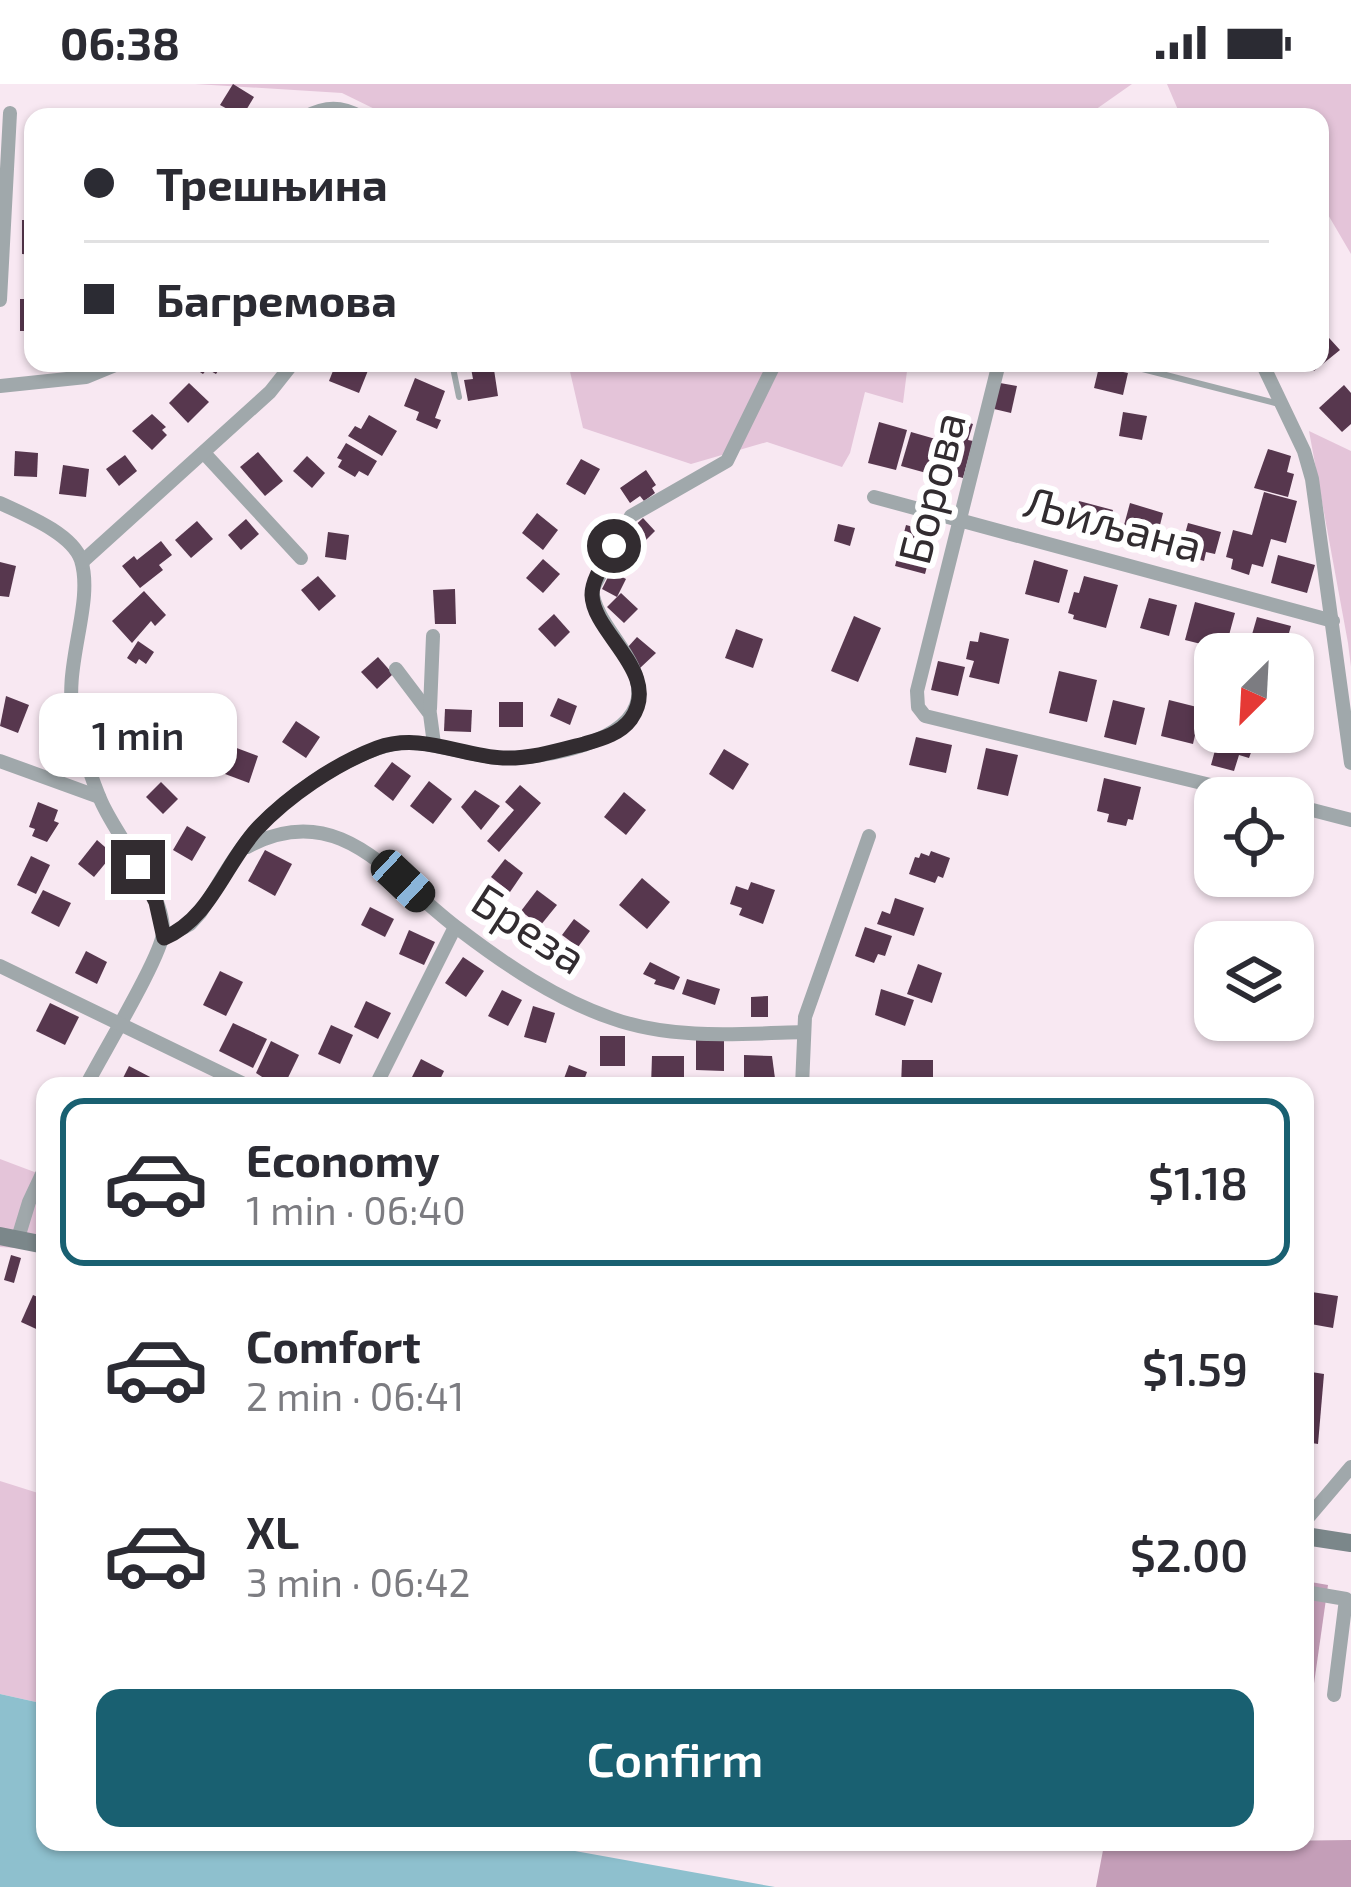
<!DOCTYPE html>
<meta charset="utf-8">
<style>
body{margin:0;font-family:"Exo 2",sans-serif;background:#f2f2f3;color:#2b2b33;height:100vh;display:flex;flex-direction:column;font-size:45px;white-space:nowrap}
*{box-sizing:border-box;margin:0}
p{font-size:39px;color:#7c7c81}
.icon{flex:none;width:66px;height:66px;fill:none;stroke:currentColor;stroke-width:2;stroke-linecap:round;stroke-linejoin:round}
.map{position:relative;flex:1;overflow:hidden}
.panel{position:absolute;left:36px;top:993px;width:1278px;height:774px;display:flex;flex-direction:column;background:#fff;border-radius:24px;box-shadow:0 3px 9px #0004}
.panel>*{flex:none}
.guide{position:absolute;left:24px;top:24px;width:1305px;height:264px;border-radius:24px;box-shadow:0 3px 9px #0004;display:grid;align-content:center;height:264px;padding:0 60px;background:#fff}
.needle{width:78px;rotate:204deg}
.fabs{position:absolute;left:1194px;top:549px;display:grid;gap:24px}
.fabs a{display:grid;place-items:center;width:120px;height:120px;border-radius:24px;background:#fff;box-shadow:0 3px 9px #0004;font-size:60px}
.end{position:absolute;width:54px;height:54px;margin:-27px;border:15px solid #322c30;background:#fff;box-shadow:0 0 0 6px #fff}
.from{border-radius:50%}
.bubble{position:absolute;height:84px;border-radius:24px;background:#fff;box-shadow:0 3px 9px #0004;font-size:39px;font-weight:600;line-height:84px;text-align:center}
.car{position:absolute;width:36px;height:72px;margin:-36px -18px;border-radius:15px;box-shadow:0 0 9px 3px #0007;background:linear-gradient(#222 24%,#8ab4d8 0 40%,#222 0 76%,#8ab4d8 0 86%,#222 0)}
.guide b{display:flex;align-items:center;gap:42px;height:114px;font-size:45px}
.guide b+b{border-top:3px solid #e1e1e2}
.guide i{width:30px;height:30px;background:#2b2b33}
ul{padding:21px 0 0;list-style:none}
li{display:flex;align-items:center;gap:36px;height:168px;margin:0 24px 18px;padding:0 36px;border:6px solid transparent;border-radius:24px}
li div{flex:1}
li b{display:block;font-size:45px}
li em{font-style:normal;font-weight:600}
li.selected{border-color:#196071}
li>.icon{width:108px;height:108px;stroke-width:1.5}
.primary-button{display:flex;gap:24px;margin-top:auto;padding:24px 60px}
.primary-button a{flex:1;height:138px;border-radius:24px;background:#196071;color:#fff;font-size:48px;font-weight:600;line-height:138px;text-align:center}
.status{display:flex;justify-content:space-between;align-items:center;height:84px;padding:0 60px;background:#fff;direction:ltr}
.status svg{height:33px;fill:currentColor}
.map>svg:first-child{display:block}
.green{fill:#e4c4d9}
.forest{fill:#c49eb8}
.water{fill:#8ec0ce}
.building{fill:#57374e}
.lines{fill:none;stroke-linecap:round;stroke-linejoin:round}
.service{stroke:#a0a8ab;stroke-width:6}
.minor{stroke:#a0a8ab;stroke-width:14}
.secondary{stroke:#7b878a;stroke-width:18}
.route{stroke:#322c30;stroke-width:15}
.labels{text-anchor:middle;stroke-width:12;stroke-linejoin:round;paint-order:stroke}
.street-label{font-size:45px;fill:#322c30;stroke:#fff}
</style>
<div class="status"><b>06:38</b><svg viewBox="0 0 49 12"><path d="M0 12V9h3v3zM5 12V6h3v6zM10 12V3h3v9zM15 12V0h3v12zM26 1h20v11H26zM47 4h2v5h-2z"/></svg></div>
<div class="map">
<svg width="1351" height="1803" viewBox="0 0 1351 1803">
<rect width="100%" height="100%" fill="#f8e8f2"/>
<g class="green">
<polygon points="195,0 1132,0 1085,33 391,33 342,9"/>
<polygon points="1167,0 1351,0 1351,170 1320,117 1320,33 1181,33"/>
<polygon points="568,279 908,279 903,319 865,308 850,369 842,383 767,358 691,380 583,344"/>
<polygon points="1309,347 1351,367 1351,583 1348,559"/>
<polygon points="0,1075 45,1092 45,1166 0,1163"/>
<polygon points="45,1395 45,1620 0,1610 0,1397 38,1409"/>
</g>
<g class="forest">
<polygon points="1305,1497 1328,1501 1305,1663"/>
<polygon points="1351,1756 1351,1803 1096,1803 1104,1761 1172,1763 1177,1758"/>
</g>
<polygon class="water" points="0,1610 45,1620 45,1758 525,1758 775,1803 0,1803"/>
<g class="building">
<polygon points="233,0 254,13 242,33 220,21"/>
<polygon points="22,136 33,136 33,171 22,170"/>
<rect x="20" y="215" width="13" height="32"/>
<polygon points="1320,244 1340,266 1314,287 1307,279 1320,279"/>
<polygon points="186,279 223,279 216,290 207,285 203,290"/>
<polygon points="336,279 371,279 359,309 329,297"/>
<polygon points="470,279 493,279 498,312 468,317 464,296 473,295"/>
<polygon points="1099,283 1128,289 1123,311 1094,304"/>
<polygon points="415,294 445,307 435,334 441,336 437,345 416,336 419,328 404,322"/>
<polygon points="189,299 209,318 188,339 169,319"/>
<polygon points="1000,299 1017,302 1011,329 994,325"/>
<polygon points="1344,301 1351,309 1351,340 1342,348 1319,324"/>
<polygon points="1123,328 1147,332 1142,356 1119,352"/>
<polygon points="152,330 166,343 162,346 167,351 152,366 132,347"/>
<polygon points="369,331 397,347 382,372 348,352 355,342 361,345"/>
<polygon points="949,333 973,340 968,356 973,357 963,394 934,386"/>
<polygon points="879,338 907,346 896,386 868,379"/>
<polygon points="911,348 939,356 930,390 901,382"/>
<polygon points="346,359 377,377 368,392 359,387 355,393 338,383 342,376 337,374"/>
<polygon points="1268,365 1291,372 1287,388 1294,390 1288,413 1254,404"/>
<polygon points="15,367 38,369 37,393 14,392"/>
<polygon points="258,368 283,397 265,412 240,383"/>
<polygon points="125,371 137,387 119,402 106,385"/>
<polygon points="307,372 325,389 312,404 293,387"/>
<polygon points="581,375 600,385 585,411 566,400"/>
<polygon points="63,381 89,385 86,413 59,410"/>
<polygon points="646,386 656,401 652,404 655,409 644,417 640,412 630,419 620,404"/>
<polygon points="1264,408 1297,417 1286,459 1271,455 1263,483 1252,480 1249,491 1231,485 1233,475 1226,473 1233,446 1252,451"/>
<polygon points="1079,417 1113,426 1107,450 1073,441"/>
<polygon points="1130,419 1163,429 1154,465 1120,456"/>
<polygon points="537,429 558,446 543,466 522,449"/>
<polygon points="643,434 655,447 641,461 628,448"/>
<polygon points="246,435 259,450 241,466 228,451"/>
<polygon points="197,437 213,455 191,474 175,456"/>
<polygon points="1188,439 1221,448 1215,470 1206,468 1204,477 1187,472 1190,463 1182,461"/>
<polygon points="838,440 855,444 850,462 834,457"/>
<polygon points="906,441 936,449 925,490 895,482"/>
<polygon points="328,448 349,451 346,476 325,473"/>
<polygon points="161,457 172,471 159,481 163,486 140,504 122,482 134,472 137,476"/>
<polygon points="1278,471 1315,481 1307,509 1271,499"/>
<polygon points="543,475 560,490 543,509 526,494"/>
<polygon points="1034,476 1068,486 1059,519 1025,510"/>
<polygon points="0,478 16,482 9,513 0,512"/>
<polygon points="611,487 626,495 617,513 602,505"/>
<polygon points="318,492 336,512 319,527 301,506"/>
<polygon points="1084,492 1118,501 1106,544 1073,535 1074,531 1068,529 1074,508 1079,509"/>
<polygon points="455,505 456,540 435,540 433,506"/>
<polygon points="144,507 166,531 155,542 151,537 132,559 112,537"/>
<polygon points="621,509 638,525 624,539 607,523"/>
<polygon points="1149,514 1177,521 1169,552 1140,544"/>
<polygon points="1195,518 1235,529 1225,566 1185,556"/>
<polygon points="554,530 570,548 555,563 538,545"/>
<polygon points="854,532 881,544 858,598 831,587"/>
<polygon points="1257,533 1291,542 1283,570 1249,561"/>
<polygon points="736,545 763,555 753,584 725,574"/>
<polygon points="980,548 1009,555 999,600 969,593 974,577 966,575 970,557 978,558"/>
<polygon points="637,553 656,569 639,585 627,564"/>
<polygon points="138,557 154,568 146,580 139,575 136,580 127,574"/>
<polygon points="378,573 393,590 377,605 361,588"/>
<polygon points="938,577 965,583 958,612 931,606"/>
<polygon points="1059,587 1097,596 1087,638 1049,629"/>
<polygon points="6,612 29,621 18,649 0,642"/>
<polygon points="558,614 577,622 570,641 550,632"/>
<polygon points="1113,616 1145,624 1136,661 1104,653"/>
<polygon points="1169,616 1201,624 1193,660 1161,652"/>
<rect x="499" y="618" width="24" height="25"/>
<polygon points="445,625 472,626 471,648 444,647"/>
<polygon points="296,637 320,653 306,674 282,658"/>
<polygon points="146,645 151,662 131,668 125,652"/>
<polygon points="1220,648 1267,648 1262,665 1253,663 1249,674 1239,671 1234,687 1211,681"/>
<polygon points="916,653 952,661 946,689 909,681"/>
<polygon points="234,663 258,672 249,699 225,690"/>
<polygon points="986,664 1018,671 1008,712 977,705"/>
<polygon points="724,665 749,680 733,706 709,690"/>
<polygon points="392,678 411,692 393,717 374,702"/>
<polygon points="1104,694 1141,703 1133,736 1128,735 1126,742 1107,738 1109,730 1097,727"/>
<polygon points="429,697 452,715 433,740 410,722"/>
<polygon points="161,698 178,715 163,730 146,713"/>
<polygon points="520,701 541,719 499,768 487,757 514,726 505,718"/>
<polygon points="475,706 500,722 481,746 461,723"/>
<polygon points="624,708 646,726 626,751 604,733"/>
<polygon points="38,718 58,726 54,737 59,739 47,758 32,752 35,745 29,743"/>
<polygon points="187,742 206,753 192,777 173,766"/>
<polygon points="97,756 113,770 94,793 78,780"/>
<polygon points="265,766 292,780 275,812 248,797"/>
<polygon points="931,767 950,774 943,794 938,792 935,799 909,790 915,773 919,774 921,769 929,772"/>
<polygon points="31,772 50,781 36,810 17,801"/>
<polygon points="505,775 523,789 510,808 491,793"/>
<polygon points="642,794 670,818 647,845 619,821"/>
<polygon points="751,798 775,806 763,840 739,831 742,824 730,820 736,802 748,806"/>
<polygon points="43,806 71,819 59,843 31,829"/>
<polygon points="537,806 557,821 540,842 521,827"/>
<polygon points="895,814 924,824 914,852 877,840 882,827 890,830"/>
<polygon points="370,823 394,835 385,853 361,841"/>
<polygon points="574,835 590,847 578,863 562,851"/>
<polygon points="865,843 892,852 885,872 878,870 874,879 855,872"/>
<polygon points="409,846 435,858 424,881 399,870"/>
<polygon points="86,867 107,878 97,900 75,889"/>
<polygon points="463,873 484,887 466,913 445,899"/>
<polygon points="650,878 680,893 674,906 654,900 656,896 643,890"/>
<polygon points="918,880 942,889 932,919 907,910"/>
<polygon points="220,887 243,898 226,932 203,921"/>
<polygon points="687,895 720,905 715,921 682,910"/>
<polygon points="881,905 914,916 905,942 875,931"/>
<polygon points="502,906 522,916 508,942 488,932"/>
<polygon points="768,912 768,933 751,933 751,913"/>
<polygon points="366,917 391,929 378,955 354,943"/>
<polygon points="50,919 79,933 65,961 36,947"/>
<polygon points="533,922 555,929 546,959 524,953"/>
<polygon points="233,939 267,955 253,984 219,967"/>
<polygon points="331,941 353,951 340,980 318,970"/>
<rect x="600" y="952" width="25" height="30"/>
<polygon points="696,956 724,957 724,987 696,986"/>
<polygon points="271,957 299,971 284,1002 276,1002 256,989"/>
<polygon points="744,971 772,972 776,1002 744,1002"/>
<polygon points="652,972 684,972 684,1002 651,1002"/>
<polygon points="421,975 444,987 437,1002 409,999"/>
<polygon points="902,976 933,976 933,1002 901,1002"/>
<polygon points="569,981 587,988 582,1002 562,1000"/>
<polygon points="129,982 154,995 151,1002 119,1002"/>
<polygon points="11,1171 21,1174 14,1199 4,1196"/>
<polygon points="1305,1207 1338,1212 1333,1244 1305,1239"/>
<polygon points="33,1211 45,1216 45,1249 21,1238"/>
<polygon points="1305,1287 1324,1290 1318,1360 1305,1358"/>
</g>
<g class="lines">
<g class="service">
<polyline points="452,279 459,313"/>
<polyline points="1119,279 1279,320"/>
</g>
<g class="minor">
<path d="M305 33C326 22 341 22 361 33"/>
<polyline points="0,216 10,29"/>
<polyline points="999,279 917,607 918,623 925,632 1264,714"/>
<polyline points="1262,279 1304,367 1312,395 1351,679"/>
<polyline points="0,302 86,293 120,279"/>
<polyline points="204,369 301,474"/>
<polyline points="874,413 1333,537"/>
<path d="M0 419C23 430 72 449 81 476 95 521 60 586 75 639 82 664 90 692 101 717 117 754 164 807 163 848 163 870 100 974 86 1002"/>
<polyline points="82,478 270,308 293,279"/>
<polyline points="396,585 430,630 434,660"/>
<polyline points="430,625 433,552"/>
<polyline points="0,677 99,713"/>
<polyline points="1293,721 1351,736"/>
<path d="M247 763C341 712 393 797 460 846 506 881 556 915 611 934 671 956 741 950 803 948"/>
<path d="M164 854 190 840 200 829C218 802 235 769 257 745 287 712 336 679 379 664 422 648 462 674 506 674 545 674 631 659 638 614 643 573 596 544 592 506L631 432 727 377 775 279"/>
<polyline points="0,882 248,1002"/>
<polyline points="379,995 455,843"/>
<polyline points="802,1002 805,933 869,752"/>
<polyline points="18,1154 29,1118 45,1084"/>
<polyline points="1305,1437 1351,1383"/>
<polyline points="1305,1508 1346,1515 1334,1611"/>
</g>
<g class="secondary">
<polyline points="0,1152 45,1161"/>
<polyline points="1305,1452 1351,1459"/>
</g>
</g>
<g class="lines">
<path class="route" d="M138 783 156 818 164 854C211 834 224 781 257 745 288 712 335 680 377 664 421 648 460 672 503 674 530 675 557 667 584 660 601 655 620 650 631 635 663 589 593 550 592 511 592 494 606 476 614 462"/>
</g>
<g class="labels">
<g class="street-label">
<text transform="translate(932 404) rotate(-76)" y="16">Борова</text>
<text transform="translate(1113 440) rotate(15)" y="16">Љиљана</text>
<text transform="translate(529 845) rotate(33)" y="16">Бреза</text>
</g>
</g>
</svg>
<div class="fabs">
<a><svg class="needle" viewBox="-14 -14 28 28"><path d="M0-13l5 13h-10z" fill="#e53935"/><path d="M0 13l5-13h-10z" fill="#7c7c81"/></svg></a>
<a><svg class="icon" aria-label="locate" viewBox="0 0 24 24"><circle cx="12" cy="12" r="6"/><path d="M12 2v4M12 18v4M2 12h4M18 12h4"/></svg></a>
<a><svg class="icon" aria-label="layers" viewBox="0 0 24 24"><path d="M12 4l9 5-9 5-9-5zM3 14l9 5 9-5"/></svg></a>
</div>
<i class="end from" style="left:614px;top:462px"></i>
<i class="end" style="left:138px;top:783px"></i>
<div class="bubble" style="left:39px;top:609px;width:198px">1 min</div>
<i class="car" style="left:403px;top:797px;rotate:133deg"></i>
<div class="guide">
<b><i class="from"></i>Трешњина</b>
<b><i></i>Багремова</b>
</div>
<section class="panel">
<ul>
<li class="selected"><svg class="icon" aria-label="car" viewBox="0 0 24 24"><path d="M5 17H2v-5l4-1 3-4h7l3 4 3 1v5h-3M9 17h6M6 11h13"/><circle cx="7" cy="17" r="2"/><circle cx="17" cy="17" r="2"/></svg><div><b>Economy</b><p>1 min · 06:40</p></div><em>$1.18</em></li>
<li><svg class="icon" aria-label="car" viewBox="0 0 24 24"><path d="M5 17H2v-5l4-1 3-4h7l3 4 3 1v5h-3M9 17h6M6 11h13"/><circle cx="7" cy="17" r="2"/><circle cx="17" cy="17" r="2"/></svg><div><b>Comfort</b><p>2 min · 06:41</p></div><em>$1.59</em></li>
<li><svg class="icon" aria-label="car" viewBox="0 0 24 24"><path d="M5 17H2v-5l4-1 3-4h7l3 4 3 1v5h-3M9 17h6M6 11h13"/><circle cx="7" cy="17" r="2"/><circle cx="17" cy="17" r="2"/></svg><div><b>XL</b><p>3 min · 06:42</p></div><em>$2.00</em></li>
</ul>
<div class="primary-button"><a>Confirm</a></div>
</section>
</div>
